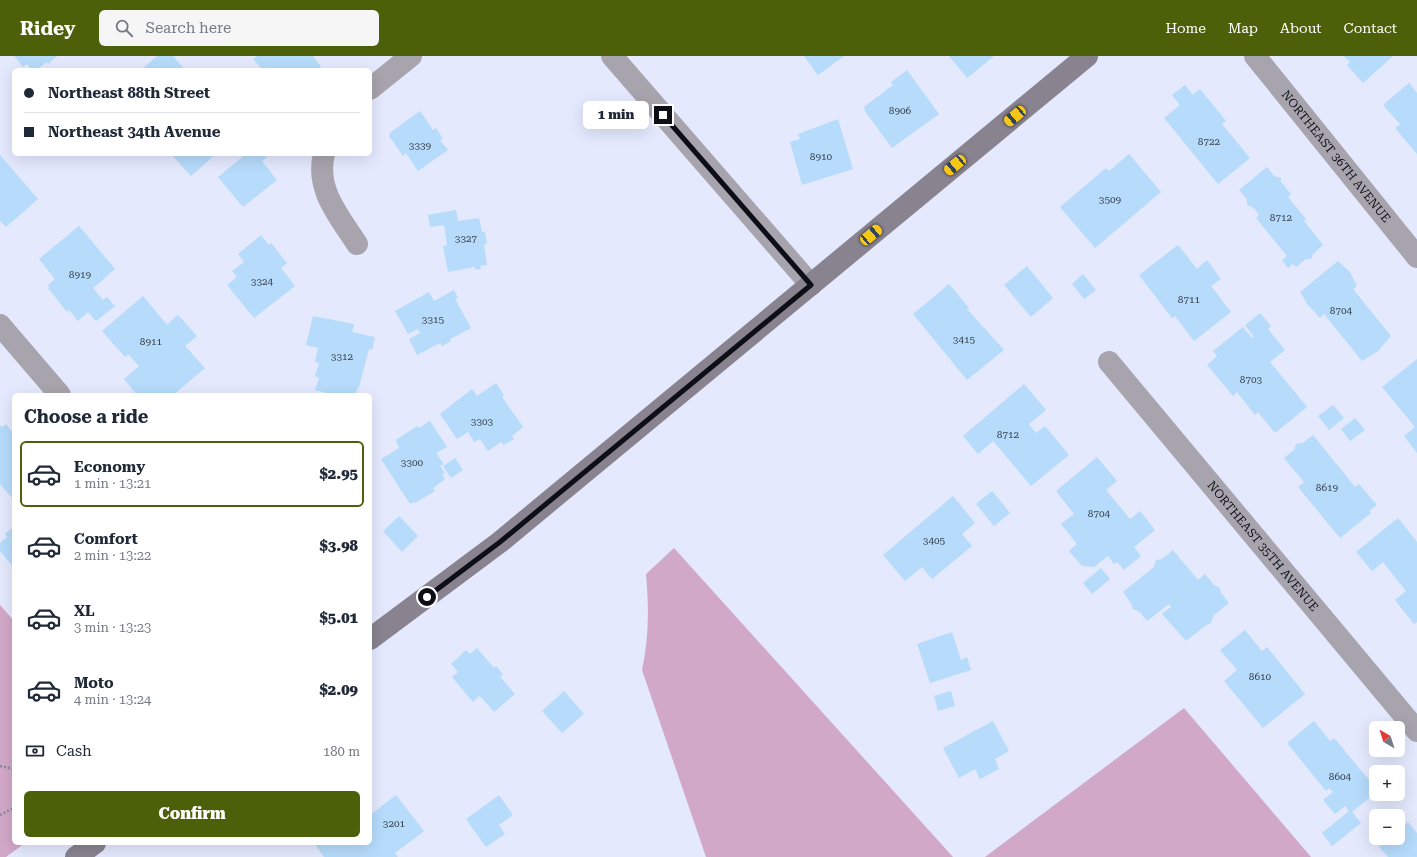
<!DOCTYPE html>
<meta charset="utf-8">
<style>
body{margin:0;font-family:"Roboto Serif",serif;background:#f6f6f7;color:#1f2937;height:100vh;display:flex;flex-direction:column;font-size:15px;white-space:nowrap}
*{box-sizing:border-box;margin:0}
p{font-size:13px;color:#747a83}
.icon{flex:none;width:22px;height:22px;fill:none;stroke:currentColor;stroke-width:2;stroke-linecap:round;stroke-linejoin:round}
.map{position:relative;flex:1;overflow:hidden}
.side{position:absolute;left:12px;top:337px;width:360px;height:452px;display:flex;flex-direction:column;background:#fff;border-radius:6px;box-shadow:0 4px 16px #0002}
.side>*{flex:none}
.guide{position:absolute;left:12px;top:12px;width:360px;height:88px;border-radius:6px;box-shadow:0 4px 16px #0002;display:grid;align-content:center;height:88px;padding:0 12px;background:#fff}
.needle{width:26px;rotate:321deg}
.tools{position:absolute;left:1369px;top:665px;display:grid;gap:8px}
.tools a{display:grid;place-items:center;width:36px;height:36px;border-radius:6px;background:#fff;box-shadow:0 4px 16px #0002;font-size:20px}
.end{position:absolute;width:18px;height:18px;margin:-9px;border:5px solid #0e0f16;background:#fff;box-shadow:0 0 0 2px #fff}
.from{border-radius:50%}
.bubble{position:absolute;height:28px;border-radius:6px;background:#fff;box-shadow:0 4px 16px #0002;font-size:13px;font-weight:800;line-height:28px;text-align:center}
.car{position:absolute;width:12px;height:24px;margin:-12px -6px;border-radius:5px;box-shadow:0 0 3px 1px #0007;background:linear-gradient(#f5c518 24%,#345 0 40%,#f5c518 0 76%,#345 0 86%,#f5c518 0)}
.guide b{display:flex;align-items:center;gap:14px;height:38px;font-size:15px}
.guide b+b{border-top:1px solid #e0e1e3}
.guide i{width:10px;height:10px;background:#1f2937}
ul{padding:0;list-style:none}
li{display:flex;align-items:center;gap:12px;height:66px;margin:0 8px 6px;padding:0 4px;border:2px solid transparent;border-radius:6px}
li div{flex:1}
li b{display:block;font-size:15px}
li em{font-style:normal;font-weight:800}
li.current{border-color:#4c6009}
li>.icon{width:36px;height:36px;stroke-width:1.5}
h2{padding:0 12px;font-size:18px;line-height:48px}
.pay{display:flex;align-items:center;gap:10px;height:44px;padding:0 12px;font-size:15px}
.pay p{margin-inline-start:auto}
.button{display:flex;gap:8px;margin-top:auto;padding:8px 12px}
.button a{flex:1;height:46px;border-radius:6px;background:#4c6009;color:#fff;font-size:16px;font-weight:800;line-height:46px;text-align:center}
header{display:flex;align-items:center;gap:24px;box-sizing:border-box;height:56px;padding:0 20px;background:#4c6009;color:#fff}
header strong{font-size:19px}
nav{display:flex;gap:22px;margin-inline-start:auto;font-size:14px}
.search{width:280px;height:36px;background:#f6f6f7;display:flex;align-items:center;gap:10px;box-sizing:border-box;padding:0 14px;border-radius:6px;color:#747a83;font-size:15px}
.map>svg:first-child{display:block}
.green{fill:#d2a8c8}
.building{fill:#b6dbfb}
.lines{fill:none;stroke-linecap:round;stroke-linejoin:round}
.path{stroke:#878a99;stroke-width:2.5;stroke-dasharray:2 2;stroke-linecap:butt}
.street{stroke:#a8a4ad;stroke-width:22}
.secondary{stroke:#88838f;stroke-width:22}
.route{stroke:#0e0f16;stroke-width:5}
.labels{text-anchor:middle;stroke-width:3;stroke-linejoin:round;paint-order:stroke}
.number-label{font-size:10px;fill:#38424f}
.street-label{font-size:12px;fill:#0e0f16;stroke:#e4e9fe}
</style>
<header>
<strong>Ridey</strong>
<div class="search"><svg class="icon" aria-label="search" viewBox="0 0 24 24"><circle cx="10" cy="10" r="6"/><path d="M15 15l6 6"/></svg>Search here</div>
<nav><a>Home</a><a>Map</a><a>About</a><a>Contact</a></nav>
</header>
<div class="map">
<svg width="1417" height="801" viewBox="0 0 1417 801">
<rect width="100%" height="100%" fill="#e4e9fe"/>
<g class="green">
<path d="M674 492 953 801H706L642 614C649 582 649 551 646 518Z"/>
<polygon points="0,549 14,565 14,787 25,787 6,801 0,801"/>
<polygon points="1184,652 1311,801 985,801"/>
</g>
<g class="building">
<polygon points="14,0 57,0 48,8 46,6 37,14 32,14 27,8 23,11"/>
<polygon points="157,0 173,0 185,14 141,14"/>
<polygon points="257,0 313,0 321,11 317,14 263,14 253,3"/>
<polygon points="804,0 844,0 818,19"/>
<polygon points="949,0 994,0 967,22"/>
<polygon points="1344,0 1393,0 1363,27 1347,9 1350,6"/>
<polygon points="907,14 939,58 892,92 864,54 865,53 864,51 893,29 891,26"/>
<polygon points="1409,27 1417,37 1417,98 1395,72 1400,68 1383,49"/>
<polygon points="1185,29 1193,39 1200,33 1226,65 1222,68 1250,102 1218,128 1164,62 1180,49 1172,39"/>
<polygon points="420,55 433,74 436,72 443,83 440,84 448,94 418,115 406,97 403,100 389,80 391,76"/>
<polygon points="838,63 853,113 802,129 790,86 800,83 798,78"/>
<polygon points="171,98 216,98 191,120"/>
<polygon points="246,98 264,98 267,101 262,105 277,124 243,151 218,121"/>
<polygon points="1129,98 1161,136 1095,192 1060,151 1106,112 1109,115"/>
<polygon points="0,99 38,143 6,171 0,165"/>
<polygon points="1267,111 1274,120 1281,122 1281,126 1291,138 1288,141 1306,163 1304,165 1323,189 1313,198 1311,203 1306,203 1296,211 1293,208 1288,212 1282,204 1287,200 1256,162 1259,159 1254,152 1247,149 1247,143 1239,134"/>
<polygon points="456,154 458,165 479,162 482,176 485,176 487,188 484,189 487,209 480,210 481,213 475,214 475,211 448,216 443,190 447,189 444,169 430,171 428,159"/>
<polygon points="79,170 115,213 93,232 103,244 107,241 115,250 96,265 88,256 78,265 69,254 67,256 48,232 49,231 48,229 55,223 39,203"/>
<polygon points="261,179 269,189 271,187 287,207 281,212 295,230 254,262 227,229 237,221 232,215 244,206 238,198"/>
<polygon points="1178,189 1197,213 1207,204 1221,223 1211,230 1231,256 1194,285 1175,260 1172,262 1139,219"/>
<polygon points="1338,205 1350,216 1357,230 1353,233 1391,280 1378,295 1362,305 1324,258 1320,262 1308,249 1300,236"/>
<polygon points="1027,210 1053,242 1031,261 1004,229"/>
<polygon points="1083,218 1096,234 1084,243 1072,228"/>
<polygon points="949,228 969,252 967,253 1004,294 967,324 913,258"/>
<polygon points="454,234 458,242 455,243 471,272 450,283 451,285 442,290 440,287 417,299 409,283 420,277 418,273 408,278 395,255 429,236 434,245"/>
<polygon points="143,240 167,269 178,259 197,280 185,290 205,312 173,339 137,339 124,323 139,310 128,298 125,301 102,275"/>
<polygon points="1260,257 1271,270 1268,273 1285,294 1270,306 1307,351 1275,377 1258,356 1255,359 1237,336 1233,340 1207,309 1217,300 1213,295 1243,271 1252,282 1254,281 1245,269"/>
<polygon points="313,260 354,268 352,276 375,281 372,294 369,293 359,331 358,331 355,339 334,339 315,334 319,322 315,320 319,307 315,306 318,292 306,289"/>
<polygon points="1417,303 1417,397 1404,380 1415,371 1382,331"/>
<polygon points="496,327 504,339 502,341 523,371 512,380 514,383 504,389 501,386 488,395 480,383 474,386 468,376 457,383 440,358 472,333 477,340"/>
<polygon points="1024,328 1046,354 1029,368 1036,377 1045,370 1069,399 1031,430 993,385 978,398 963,380"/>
<polygon points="1333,349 1344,362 1329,374 1318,360"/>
<polygon points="1355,362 1365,374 1350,385 1341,373"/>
<polygon points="430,365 447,391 436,397 444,408 440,410 445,417 442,418 445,423 433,432 435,435 415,447 414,446 410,448 381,403 399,392 396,384 417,370 419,372"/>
<polygon points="6,368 14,378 14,444 0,428 0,369 2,371"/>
<polygon points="1313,379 1355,431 1359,428 1377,449 1369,455 1371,457 1340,482 1298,431 1304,426 1284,402 1294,394 1296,388 1303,387"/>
<polygon points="1097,401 1117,425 1106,434 1130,463 1140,455 1155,474 1134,491 1141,500 1124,514 1117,506 1114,508 1108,500 1094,511 1082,510 1069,495 1077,488 1061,468 1074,458 1056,435"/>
<polygon points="455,402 463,414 451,422 443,410"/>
<polygon points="992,435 1010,457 994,470 976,448"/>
<polygon points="953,440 975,467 962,478 972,490 932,523 922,511 905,525 883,499"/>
<polygon points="399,460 418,480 402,496 383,475"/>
<polygon points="1398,462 1417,486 1417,566 1414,568 1395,544 1406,535 1383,506 1372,515 1356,496"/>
<polygon points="14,470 14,512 0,495 0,487 7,481 5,478"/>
<polygon points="1173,494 1198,524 1205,518 1214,529 1220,532 1221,537 1229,547 1214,559 1210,568 1206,569 1186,585 1162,558 1171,551 1169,548 1147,565 1140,556 1133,553 1131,547 1123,536 1154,511 1156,504 1162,503"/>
<polygon points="1101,512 1110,523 1092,538 1083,527"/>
<polygon points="1245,574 1262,595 1267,591 1305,638 1263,672 1224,625 1237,614 1220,594"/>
<polygon points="952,576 961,604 967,601 971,614 930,627 917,588"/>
<polygon points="477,592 494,612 496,610 503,618 500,621 515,638 494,656 482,642 479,640 473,646 452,621 458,616 451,608 466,594 470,598"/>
<polygon points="564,635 584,658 562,677 542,655"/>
<polygon points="951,635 955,650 938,655 934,640"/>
<polygon points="993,665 1009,695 995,703 999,713 980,723 975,713 959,722 943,692"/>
<polygon points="1314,665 1330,685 1334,682 1376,732 1376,736 1352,756 1361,767 1332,790 1322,777 1349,755 1345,750 1335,758 1323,744 1333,736 1329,732 1326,735 1287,687"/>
<polygon points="396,739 424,775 395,797 398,801 324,801 314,787 370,787 370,759"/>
<polygon points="499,739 513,759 499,769 505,778 486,791 466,763"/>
<polygon points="1408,766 1417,777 1417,801 1388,801 1379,791 1382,788 1377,782 1398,782 1398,775"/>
</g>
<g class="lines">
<g class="path">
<polyline points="0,710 14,713"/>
<polyline points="0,759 14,752"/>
</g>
<g class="street">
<polyline points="612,0 811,229"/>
<path id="s1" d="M1255 0 1417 201"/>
<polyline points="370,33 411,0"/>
<path d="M324 98C315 133 339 160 357 188"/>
<polyline points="0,269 60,339"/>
<path id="s2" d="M1109 306 1417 675"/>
</g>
<g class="secondary">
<polyline points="370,583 500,486 1087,0"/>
<polyline points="76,801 95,787"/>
</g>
</g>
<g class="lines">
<polyline class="route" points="427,541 500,486 811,229 663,59"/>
</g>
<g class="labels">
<g class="number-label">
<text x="900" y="58">8906</text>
<text x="1209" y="89">8722</text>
<text x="420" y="93">3339</text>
<text x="821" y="104">8910</text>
<text x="1110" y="147">3509</text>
<text x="1281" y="165">8712</text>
<text x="466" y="186">3327</text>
<text x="80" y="222">8919</text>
<text x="262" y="229">3324</text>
<text x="1189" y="247">8711</text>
<text x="1341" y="258">8704</text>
<text x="433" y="267">3315</text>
<text x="964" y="287">3415</text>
<text x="151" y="289">8911</text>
<text x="342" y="304">3312</text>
<text x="1251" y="327">8703</text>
<text x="482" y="369">3303</text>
<text x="1008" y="382">8712</text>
<text x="412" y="410">3300</text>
<text x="1327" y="435">8619</text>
<text x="1099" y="461">8704</text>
<text x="934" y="488">3405</text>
<text x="1260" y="624">8610</text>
<text x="1340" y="724">8604</text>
<text x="394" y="771">3201</text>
</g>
<g class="street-label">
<text dy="4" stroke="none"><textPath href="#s1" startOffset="129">NORTHEAST 36TH AVENUE</textPath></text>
<text dy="4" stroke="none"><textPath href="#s2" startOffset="240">NORTHEAST 35TH AVENUE</textPath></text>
</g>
</g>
</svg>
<div class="tools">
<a><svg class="needle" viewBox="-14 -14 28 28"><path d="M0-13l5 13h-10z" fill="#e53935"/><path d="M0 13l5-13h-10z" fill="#747a83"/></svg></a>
<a>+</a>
<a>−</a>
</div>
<i class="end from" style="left:427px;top:541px"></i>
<i class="end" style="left:663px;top:59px"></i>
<div class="bubble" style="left:583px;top:45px;width:66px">1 min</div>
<i class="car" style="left:1015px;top:60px;rotate:230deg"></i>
<i class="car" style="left:955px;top:109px;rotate:230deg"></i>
<i class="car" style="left:871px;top:179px;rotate:50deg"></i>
<div class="guide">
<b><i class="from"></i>Northeast 88th Street</b>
<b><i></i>Northeast 34th Avenue</b>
</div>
<section class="side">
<h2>Choose a ride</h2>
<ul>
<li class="current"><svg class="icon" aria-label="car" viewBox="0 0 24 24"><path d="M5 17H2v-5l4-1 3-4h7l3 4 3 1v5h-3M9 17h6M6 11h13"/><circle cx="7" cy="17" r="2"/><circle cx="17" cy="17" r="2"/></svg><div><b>Economy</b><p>1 min · 13:21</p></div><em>$2.95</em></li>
<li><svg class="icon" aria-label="car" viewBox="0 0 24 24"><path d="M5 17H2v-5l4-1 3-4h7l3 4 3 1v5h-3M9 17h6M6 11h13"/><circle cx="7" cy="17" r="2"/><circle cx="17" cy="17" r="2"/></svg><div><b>Comfort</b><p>2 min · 13:22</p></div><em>$3.98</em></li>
<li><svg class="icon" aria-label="car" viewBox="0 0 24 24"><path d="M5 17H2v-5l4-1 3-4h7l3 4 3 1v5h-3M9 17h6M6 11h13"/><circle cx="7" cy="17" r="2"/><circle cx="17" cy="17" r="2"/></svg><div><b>XL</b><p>3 min · 13:23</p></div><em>$5.01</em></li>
<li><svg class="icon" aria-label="car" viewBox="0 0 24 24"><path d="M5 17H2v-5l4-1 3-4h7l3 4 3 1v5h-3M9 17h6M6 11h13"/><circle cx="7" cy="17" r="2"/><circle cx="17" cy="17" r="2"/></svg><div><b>Moto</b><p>4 min · 13:24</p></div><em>$2.09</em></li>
</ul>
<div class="pay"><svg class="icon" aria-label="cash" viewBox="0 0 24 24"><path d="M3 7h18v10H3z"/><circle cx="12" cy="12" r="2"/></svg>Cash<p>180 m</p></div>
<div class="button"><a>Confirm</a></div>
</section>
</div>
